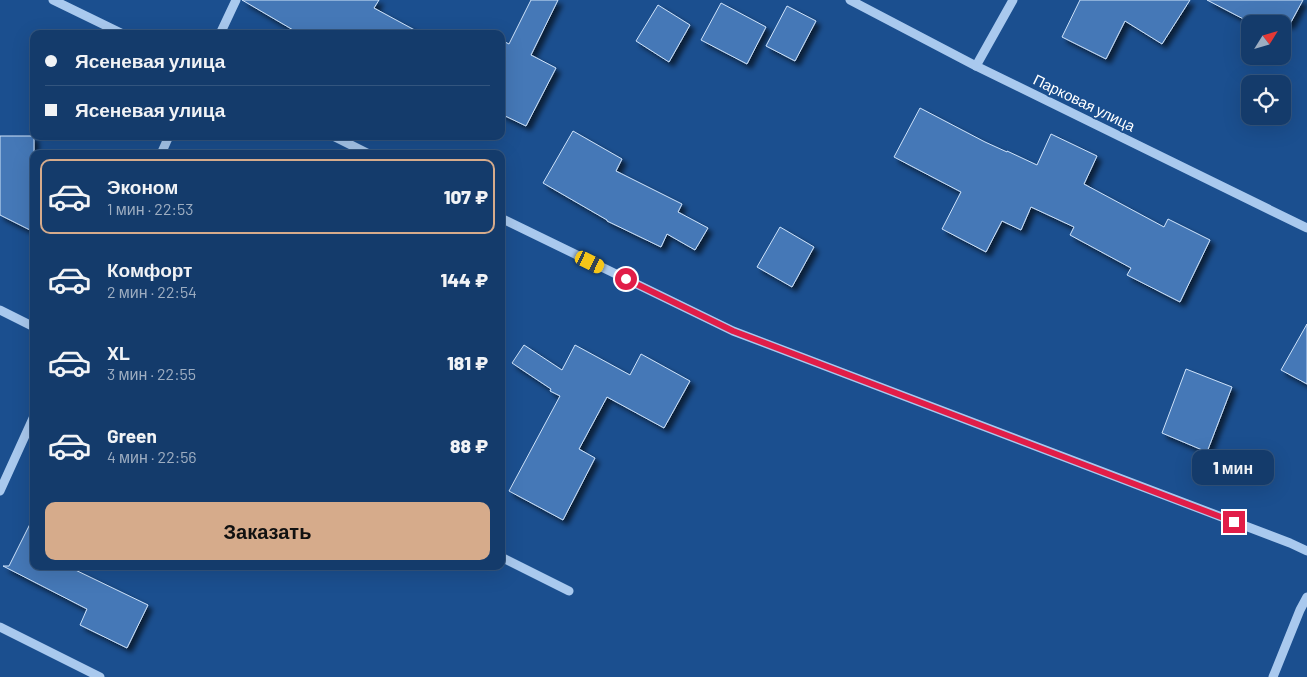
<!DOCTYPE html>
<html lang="ru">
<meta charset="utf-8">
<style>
body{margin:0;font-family:Barlow,sans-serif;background:#1d4271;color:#f1f3f6;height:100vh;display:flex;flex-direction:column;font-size:19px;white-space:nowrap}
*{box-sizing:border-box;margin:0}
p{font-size:16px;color:#9dadc1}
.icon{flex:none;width:28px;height:28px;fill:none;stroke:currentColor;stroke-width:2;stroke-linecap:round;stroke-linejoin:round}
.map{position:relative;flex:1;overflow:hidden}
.drawer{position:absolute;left:30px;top:150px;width:475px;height:420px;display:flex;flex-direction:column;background:#143b6b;border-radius:10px;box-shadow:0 5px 20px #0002,0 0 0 1px #33557e}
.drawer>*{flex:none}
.banner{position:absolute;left:30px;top:30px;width:475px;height:110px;border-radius:10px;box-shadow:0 5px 20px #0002,0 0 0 1px #33557e;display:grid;align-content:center;height:110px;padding:0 15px;background:#143b6b}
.needle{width:32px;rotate:53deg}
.buttons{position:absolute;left:1241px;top:15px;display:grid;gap:10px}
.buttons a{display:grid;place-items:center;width:50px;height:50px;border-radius:10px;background:#143b6b;box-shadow:0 5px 20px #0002,0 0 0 1px #33557e;font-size:25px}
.end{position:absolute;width:22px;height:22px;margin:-11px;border:6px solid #e11d48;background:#fff;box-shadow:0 0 0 2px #fff}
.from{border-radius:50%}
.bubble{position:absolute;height:35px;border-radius:10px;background:#143b6b;box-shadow:0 5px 20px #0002,0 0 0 1px #33557e;font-size:16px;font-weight:800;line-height:35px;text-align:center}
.car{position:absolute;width:15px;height:30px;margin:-15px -8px;border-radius:6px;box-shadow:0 0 4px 1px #0007;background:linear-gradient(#f5c518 24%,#345 0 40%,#f5c518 0 76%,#345 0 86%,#f5c518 0)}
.banner b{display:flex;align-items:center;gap:18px;height:48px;font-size:19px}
.banner b+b{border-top:1px solid #33557e}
.banner i{width:12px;height:12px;background:#f1f3f6}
ul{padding:9px 0 0;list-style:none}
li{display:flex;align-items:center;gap:15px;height:75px;margin:0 10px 8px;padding:0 5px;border:2px solid transparent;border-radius:10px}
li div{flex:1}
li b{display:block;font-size:19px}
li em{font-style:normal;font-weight:800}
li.on{border-color:#d6ab8b}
li>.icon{width:45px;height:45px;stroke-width:1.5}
.cta{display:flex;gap:10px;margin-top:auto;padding:10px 15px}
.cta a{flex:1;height:58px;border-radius:10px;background:#d6ab8b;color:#111;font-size:20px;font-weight:800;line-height:58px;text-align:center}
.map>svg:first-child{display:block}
.building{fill:#4478b7;stroke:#cfe3fa;filter:url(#shadow)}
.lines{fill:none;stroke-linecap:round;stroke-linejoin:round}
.minor{stroke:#a9c9ee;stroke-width:9}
.route{stroke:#e11d48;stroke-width:6}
.labels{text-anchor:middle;stroke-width:4;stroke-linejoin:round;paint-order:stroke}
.street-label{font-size:15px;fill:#fff;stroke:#1b4f8f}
</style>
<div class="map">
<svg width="1307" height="677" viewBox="0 0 1307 677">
<defs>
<filter id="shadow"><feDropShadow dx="4.5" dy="4.5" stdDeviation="2.5" flood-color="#0009"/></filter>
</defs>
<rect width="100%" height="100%" fill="#1b4f8f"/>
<g class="building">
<polygon points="242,0 379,0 374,8 422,34 300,34"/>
<polygon points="531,0 558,0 531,55 556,68 526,126 501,114 501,40 509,44"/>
<polygon points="1080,0 1190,0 1162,44 1125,21 1106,59 1062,37"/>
<polygon points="1207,0 1303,0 1290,24 1253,24"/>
<polygon points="721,3 766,27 747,64 701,40"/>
<polygon points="658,5 690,25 669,62 636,41"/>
<polygon points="787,6 816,21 795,61 766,46"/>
<polygon points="920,108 985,142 1007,152 1007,151 1037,165 1051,134 1097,156 1084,184 1164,227 1168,219 1210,240 1180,302 1127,275 1131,268 1070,235 1074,227 1031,207 1021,230 1002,221 986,252 942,229 961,192 894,157"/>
<polygon points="573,131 622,159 616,171 682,204 678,212 708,228 695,250 667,234 661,247 607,221 607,220 543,183"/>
<polygon points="0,136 34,136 34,232 0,215"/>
<polygon points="780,227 814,247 792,287 757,267"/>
<polygon points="1307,324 1307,384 1281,370"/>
<polygon points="524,345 562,370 575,345 630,375 641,354 690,381 664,428 607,397 579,449 595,458 563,520 509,491 560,396 550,391 551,389 512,363"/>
<polygon points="1186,369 1232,387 1207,452 1162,433"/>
<polygon points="34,516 34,566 67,566 148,605 127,648 80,625 87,609 3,566 9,566"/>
</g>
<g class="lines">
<g class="minor">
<polyline points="53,0 123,34"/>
<polyline points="850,0 976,66 1307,228"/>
<polyline points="220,34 236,0"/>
<polyline points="976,66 1013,0"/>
<polyline points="333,136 369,154"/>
<polyline points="161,154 169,136"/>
<polyline points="501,218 733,331 1290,543 1307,551"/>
<polyline points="0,310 34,327"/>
<polyline points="0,491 34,416"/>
<polyline points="501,557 569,591"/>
<polyline points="0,627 100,677"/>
<polyline points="1273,677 1300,610 1307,597"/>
</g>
</g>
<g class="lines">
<polyline class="route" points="626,279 733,331 1234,522"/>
</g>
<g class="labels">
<g class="street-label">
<text transform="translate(1084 103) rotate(26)" y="5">Парковая улица</text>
</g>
</g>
</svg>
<div class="buttons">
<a><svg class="needle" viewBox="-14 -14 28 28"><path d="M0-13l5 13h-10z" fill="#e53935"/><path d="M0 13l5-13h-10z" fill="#9dadc1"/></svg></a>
<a><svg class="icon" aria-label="locate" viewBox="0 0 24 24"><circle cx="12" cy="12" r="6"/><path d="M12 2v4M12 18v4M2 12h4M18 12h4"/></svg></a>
</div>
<i class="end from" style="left:626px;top:279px"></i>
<i class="end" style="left:1234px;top:522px"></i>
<div class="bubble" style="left:1192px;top:450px;width:82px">1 мин</div>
<i class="car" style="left:590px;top:262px;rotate:116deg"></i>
<div class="banner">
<b><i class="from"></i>Ясеневая улица</b>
<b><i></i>Ясеневая улица</b>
</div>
<section class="drawer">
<ul>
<li class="on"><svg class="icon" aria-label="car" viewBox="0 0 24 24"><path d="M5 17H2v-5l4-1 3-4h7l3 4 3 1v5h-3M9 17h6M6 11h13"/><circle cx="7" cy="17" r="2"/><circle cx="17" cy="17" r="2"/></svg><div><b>Эконом</b><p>1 мин · 22:53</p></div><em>107 ₽</em></li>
<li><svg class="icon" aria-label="car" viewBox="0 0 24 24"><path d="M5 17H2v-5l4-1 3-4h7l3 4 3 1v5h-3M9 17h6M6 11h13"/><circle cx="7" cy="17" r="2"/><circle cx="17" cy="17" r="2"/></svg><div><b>Комфорт</b><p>2 мин · 22:54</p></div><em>144 ₽</em></li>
<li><svg class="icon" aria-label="car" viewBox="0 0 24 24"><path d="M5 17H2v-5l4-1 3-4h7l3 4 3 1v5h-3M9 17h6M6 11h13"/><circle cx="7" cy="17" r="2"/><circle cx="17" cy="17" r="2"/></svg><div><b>XL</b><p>3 мин · 22:55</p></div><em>181 ₽</em></li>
<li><svg class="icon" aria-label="car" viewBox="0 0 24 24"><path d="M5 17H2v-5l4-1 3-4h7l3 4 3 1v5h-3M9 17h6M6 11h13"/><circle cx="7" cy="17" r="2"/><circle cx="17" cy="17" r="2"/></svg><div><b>Green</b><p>4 мин · 22:56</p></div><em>88 ₽</em></li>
</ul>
<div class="cta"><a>Заказать</a></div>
</section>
</div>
